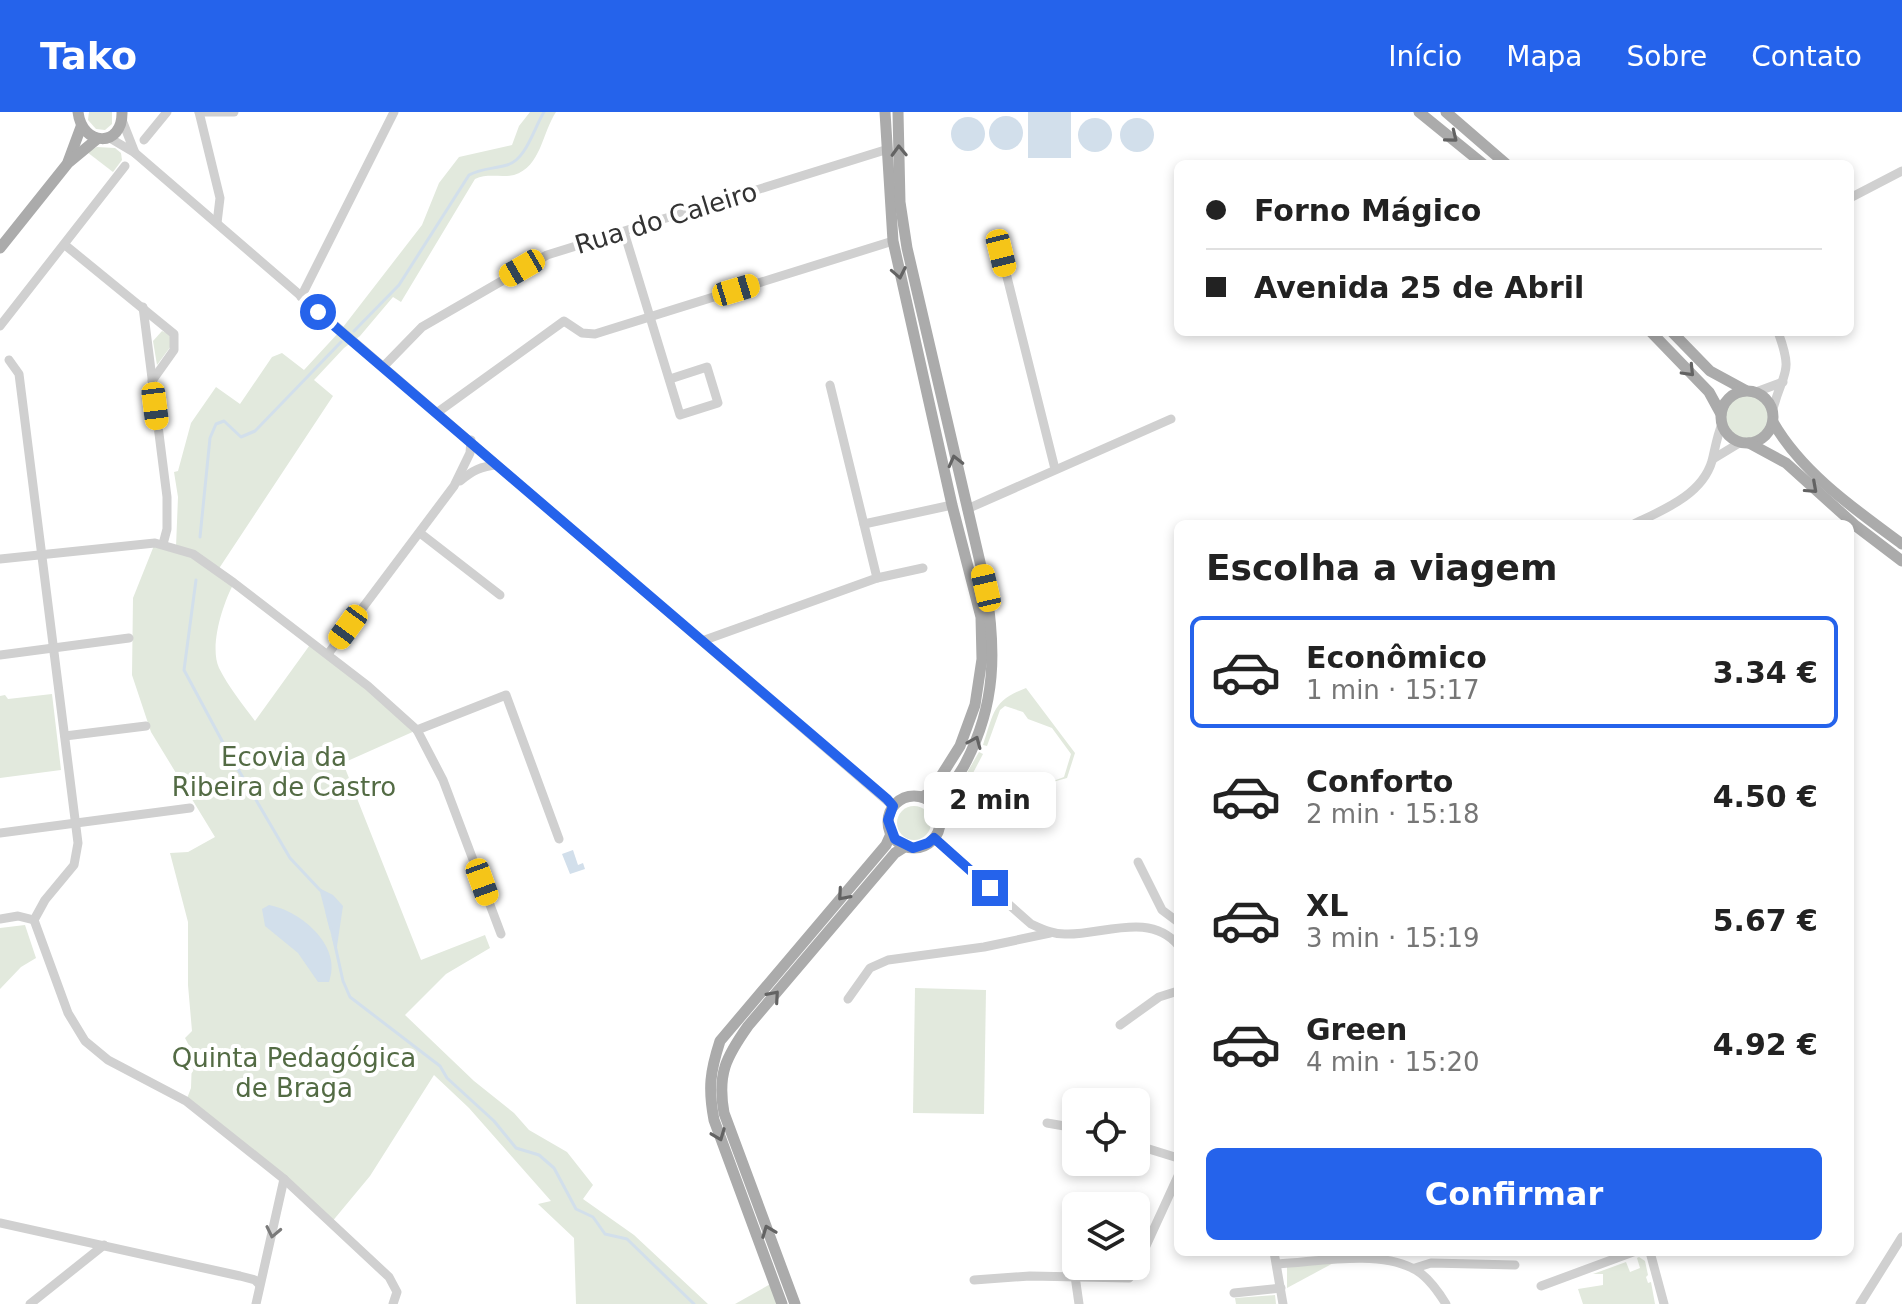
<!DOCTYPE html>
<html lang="pt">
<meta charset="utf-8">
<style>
body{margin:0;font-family:"DejaVu Sans",sans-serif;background:#f6f6f6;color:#222;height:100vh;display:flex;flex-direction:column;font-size:30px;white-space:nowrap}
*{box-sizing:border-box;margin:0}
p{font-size:26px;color:#767676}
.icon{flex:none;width:44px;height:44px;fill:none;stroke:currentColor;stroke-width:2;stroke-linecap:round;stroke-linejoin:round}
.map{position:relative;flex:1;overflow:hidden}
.panel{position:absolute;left:1174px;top:408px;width:680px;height:736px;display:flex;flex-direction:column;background:#fff;border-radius:12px;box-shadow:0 4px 12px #0003}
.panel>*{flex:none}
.top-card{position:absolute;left:1174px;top:48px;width:680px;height:176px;border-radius:12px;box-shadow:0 4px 12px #0003;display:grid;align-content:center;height:176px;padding:0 32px;background:#fff}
.controls{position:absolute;left:1062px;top:976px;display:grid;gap:16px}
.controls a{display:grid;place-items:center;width:88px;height:88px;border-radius:12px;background:#fff;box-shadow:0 4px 12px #0003;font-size:40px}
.end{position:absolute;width:36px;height:36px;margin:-18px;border:10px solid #2563eb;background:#fff;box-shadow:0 0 0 4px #fff}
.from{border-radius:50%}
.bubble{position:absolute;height:56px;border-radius:12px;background:#fff;box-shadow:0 4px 12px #0003;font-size:26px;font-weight:700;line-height:56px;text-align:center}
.car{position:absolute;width:24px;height:48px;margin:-24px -12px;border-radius:10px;box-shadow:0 0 6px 2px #0007;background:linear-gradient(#f5c518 24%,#345 0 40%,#f5c518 0 76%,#345 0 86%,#f5c518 0)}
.top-card b{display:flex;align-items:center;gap:28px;height:76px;font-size:30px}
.top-card b+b{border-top:2px solid #e0e0e0}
.top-card i{width:20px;height:20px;background:#222}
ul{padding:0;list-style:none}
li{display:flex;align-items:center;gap:24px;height:112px;margin:0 16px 12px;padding:0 16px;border:4px solid transparent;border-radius:12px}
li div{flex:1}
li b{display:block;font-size:30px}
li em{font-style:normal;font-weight:700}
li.selected{border-color:#2563eb}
li>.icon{width:72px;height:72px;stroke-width:1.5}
h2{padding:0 32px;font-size:36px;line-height:96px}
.action{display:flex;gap:16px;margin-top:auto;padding:16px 32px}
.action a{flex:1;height:92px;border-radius:12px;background:#2563eb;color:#fff;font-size:32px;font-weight:700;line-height:92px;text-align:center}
header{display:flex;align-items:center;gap:48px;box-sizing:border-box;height:112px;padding:0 40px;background:#2563eb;color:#fff}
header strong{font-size:38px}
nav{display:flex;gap:44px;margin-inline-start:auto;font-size:28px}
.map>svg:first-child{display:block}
.green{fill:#e2e9dd}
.water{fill:#d2dfeb}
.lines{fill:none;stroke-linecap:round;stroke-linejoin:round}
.stream{stroke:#d2dfeb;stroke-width:3}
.minor{stroke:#d0d0d0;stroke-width:9}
.major{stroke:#ababab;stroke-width:11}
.oneway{stroke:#636363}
.oneway2{stroke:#7a7a7a}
.route{stroke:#2563eb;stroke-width:10}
.labels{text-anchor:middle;stroke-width:8;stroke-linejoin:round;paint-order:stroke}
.street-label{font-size:26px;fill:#333;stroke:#fff}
.park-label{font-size:26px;fill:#536b44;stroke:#fff}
</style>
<header>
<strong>Tako</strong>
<nav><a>Início</a><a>Mapa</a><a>Sobre</a><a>Contato</a></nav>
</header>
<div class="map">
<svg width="1902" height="1192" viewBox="0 0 1902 1192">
<rect width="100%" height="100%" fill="#fff"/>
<g class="green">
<polygon points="89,0 112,0 112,12 105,18 96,17 88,8"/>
<path d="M530 0H556C542 21 541 55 514 63 501 66 488 61 475 67L401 190 393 185 360 224 344 236 314 268 333 284 218 458 234 471C223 491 209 534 219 556 228 574 243 593 255 609L312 530 417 618 343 651 421 848 485 823 490 836 446 862 405 903 474 969 514 1001 529 1018 567 1040 593 1073 583 1087 634 1123 708 1192H576L574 1126 538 1092 551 1089 469 996 434 963 370 1064 331 1111 186 989 191 976 192 946 195 945 185 926 192 919 188 873V810L170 741 188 740 215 725 151 620 132 563 133 486 155 431 176 435 178 385 174 360 178 359 191 311 216 275 240 292 272 245 282 241 304 258 340 219 422 113 439 71 459 45 512 33 519 14Z"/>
<polygon points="97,35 115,36 121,41 122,48 113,60 87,40"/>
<polygon points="162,219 171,223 171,234 157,253 153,229"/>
<circle cx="1747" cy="305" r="22"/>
<path d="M1026 576 1075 641 1067 666 1042 673 1064 665 1071 642 1052 616 1028 607 1023 600 1005 594 1000 598 987 634 983 633C994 601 992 589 1026 576Z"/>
<polygon points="52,582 61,658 0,666 0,584 5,583 8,587"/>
<polygon points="979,640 983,642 962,682 980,694 951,712 945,706 946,697"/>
<circle cx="914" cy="711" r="17"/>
<polygon points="25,813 36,846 21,855 0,877 0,816"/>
<polygon points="915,876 986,878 984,1002 913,1001"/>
<polygon points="1639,1145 1645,1149 1648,1163 1646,1165 1648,1171 1651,1170 1655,1192 1583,1192 1578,1177 1603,1173 1603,1162 1593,1162 1626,1150 1630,1160 1640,1156 1637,1146"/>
<polygon points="1339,1148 1287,1176 1287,1152"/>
<polygon points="774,1170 782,1192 735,1192"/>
<polygon points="1275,1183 1276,1192 1236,1192 1235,1186"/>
</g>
<g class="water">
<rect x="1028" y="0" width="43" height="46"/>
<circle cx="1006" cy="21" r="17"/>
<circle cx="968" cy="22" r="17"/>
<circle cx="1095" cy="23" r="17"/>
<circle cx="1137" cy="23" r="17"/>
<polygon points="573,738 578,753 583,751 585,757 570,762 562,742"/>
<polygon points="319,776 333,783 343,794 336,841"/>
<path d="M269 793C301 799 343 834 329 870H318L298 841 265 814 262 797Z"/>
</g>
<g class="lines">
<g class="stream">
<path d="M354 219 399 173 469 63C482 56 494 57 507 53 526 48 534 16 544 0"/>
<polyline points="200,425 210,326 216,312 224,309 241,325 255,319 341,230"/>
<polyline points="196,468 184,558 228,640 290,746 320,778"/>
<polyline points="327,801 331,817"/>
<polyline points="333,824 343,869 350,885 440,954 447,966 494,1009 516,1036 539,1043 554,1056 576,1097 593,1105 605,1122 627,1127 694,1192"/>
</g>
<g class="minor">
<polyline points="199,0 220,86 217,111"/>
<polyline points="199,0 234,0"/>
<polyline points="122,8 135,41"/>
<polyline points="108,25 135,41 893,694"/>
<polyline points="144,28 167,0"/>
<polyline points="1850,86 1902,59"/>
<polyline points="624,120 680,303 718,291 707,255 670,267"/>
<polyline points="65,133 174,222 174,238 152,269"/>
<polyline points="1001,141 1055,357"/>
<polyline points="301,185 394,0"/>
<polyline points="143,195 167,385 167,417 163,432"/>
<polyline points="0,214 125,54"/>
<polyline points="9,248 19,262 78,731 74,753 45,788 34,808"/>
<polyline points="383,255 422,215 547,143 885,38"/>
<polyline points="1756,280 1783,270"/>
<path d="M1773 297C1783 258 1794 263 1778 220"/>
<polyline points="438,300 564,209 582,221 595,222 893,129"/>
<polyline points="1713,347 1741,330"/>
<path d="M460 369C472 359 481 354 497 353"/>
<polyline points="967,397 1171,307"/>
<polyline points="864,412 952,393"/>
<path d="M1634 412C1663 398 1702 383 1712 349 1715 337 1717 324 1722 312"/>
<polyline points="420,421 500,483"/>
<polyline points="0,447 155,431 193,442 234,471 368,574 417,618 443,668 501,822"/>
<polyline points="877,466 923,456"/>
<polyline points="702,529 877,466 830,273"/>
<polyline points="328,542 454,374 470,341 471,328"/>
<polyline points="0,543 129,526"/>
<polyline points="417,618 506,583 559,727"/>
<polyline points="65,624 146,614"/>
<polyline points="0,721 190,696"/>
<path d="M934 726 1031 812C1044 818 1055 823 1068 822 1105 822 1150 800 1178 833"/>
<polyline points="1138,750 1162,798 1178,810"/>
<polyline points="0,807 18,804 34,808"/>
<polyline points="34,808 68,901 85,929 108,948 186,989 284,1067 389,1165 397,1180 393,1192"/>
<polyline points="848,887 870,856 888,848 984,835 1050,821"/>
<polyline points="1120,913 1159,885 1178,879"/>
<polyline points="1047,1011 1076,1016"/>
<polyline points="1136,1033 1178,1046"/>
<polyline points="0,1111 240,1164 255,1168 259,1172"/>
<polyline points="1274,1140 1283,1192"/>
<polyline points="1650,1140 1664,1192"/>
<path d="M1278 1152C1317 1150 1376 1138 1412 1156 1426 1162 1438 1179 1446 1192"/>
<polyline points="1415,1156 1431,1151 1515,1153"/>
<polyline points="1075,1164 1079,1192"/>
<polyline points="974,1168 1030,1164 1129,1166 1134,1160 1178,1064"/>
<polyline points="1541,1174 1633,1140"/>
<polyline points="1234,1181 1281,1176"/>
<polyline points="30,1192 104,1133"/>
<polyline points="256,1192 284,1067"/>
<polyline points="1860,1192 1902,1125"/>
</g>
<g class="major">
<path d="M78 0C82 35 123 36 122 0"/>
<polyline points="885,0 893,129 952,393 981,505 982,547 975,593 960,634 931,680 922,685"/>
<path d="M898 0 900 90 907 136 986 476C996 539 996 592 966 650 958 667 944 680 936 697"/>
<polyline points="1419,0 1483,52"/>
<polyline points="1446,0 1506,52"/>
<polyline points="68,50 81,15"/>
<polyline points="0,136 68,51 97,27"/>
<polyline points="1651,220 1709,280 1721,302"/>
<polyline points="1672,220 1710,259 1745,278"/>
<circle cx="1747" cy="305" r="26"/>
<path d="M1773 310C1802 361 1856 398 1902 432"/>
<polyline points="1749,331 1786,351 1856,414 1902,449"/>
<circle cx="914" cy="710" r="26"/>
<path d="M782 1192 714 1008C708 976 710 960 720 929L886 733 891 722"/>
<path d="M795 1192 724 1001C717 962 726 945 748 914L895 741 906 734"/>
</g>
</g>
<defs><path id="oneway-chevron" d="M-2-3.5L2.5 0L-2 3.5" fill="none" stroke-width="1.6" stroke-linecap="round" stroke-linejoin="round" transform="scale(2)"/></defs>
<g class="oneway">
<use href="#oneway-chevron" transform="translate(1452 25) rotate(39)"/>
<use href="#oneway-chevron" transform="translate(899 39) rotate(-92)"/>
<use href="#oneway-chevron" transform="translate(899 161) rotate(79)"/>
<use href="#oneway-chevron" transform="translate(1689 259) rotate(46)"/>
<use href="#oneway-chevron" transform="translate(955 349) rotate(-104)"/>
<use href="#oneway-chevron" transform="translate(1812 376) rotate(42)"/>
<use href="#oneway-chevron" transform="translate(975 630) rotate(-67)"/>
<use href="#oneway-chevron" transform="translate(843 783) rotate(131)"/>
<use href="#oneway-chevron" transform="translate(774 884) rotate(-49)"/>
<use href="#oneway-chevron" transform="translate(719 1023) rotate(69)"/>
<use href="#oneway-chevron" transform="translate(768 1119) rotate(-111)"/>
</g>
<use class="oneway2" href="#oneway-chevron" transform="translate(273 1120) rotate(102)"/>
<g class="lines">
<polyline class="route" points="318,200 887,687 893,694 888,708 895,727 913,736 928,731 934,726 990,776"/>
</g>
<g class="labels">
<g class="street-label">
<text transform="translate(666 106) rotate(-17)" y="9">Rua do Caleiro</text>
</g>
<g class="park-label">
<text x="284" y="654">Ecovia da<tspan x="284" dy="30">Ribeira de Castro</tspan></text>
<text x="294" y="955">Quinta Pedagógica<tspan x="294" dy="30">de Braga</tspan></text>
</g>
</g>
</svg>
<div class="controls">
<a><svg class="icon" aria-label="locate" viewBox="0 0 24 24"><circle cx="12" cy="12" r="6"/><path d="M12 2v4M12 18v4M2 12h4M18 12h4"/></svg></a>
<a><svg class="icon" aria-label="layers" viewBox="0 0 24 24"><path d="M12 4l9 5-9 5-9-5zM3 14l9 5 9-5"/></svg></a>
</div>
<i class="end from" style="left:318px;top:200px"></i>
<i class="end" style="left:990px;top:776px"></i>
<div class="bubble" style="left:924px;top:660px;width:132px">2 min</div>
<i class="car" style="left:1001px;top:141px;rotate:166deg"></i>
<i class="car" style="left:522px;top:156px;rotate:240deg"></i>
<i class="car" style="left:736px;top:178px;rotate:73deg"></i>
<i class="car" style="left:155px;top:294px;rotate:173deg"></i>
<i class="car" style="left:986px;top:476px;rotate:347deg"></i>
<i class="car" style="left:348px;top:515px;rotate:216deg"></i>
<i class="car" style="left:482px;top:770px;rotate:160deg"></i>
<div class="top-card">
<b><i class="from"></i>Forno Mágico</b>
<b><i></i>Avenida 25 de Abril</b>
</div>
<section class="panel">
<h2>Escolha a viagem</h2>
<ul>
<li class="selected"><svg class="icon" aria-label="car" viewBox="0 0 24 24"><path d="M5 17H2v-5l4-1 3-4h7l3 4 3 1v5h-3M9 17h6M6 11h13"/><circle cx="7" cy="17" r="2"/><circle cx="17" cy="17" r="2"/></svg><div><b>Econômico</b><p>1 min · 15:17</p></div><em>3.34 €</em></li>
<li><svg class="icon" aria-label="car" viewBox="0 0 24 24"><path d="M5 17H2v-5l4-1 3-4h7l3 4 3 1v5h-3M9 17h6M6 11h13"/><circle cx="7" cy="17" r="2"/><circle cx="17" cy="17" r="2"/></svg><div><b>Conforto</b><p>2 min · 15:18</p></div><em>4.50 €</em></li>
<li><svg class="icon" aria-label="car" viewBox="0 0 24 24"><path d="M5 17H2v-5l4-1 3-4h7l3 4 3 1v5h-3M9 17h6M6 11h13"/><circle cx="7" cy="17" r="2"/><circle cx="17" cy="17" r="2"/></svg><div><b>XL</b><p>3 min · 15:19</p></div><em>5.67 €</em></li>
<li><svg class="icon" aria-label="car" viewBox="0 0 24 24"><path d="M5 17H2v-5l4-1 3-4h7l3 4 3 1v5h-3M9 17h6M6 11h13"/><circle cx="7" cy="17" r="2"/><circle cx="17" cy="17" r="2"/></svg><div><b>Green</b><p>4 min · 15:20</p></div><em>4.92 €</em></li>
</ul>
<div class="action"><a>Confirmar</a></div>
</section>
</div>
